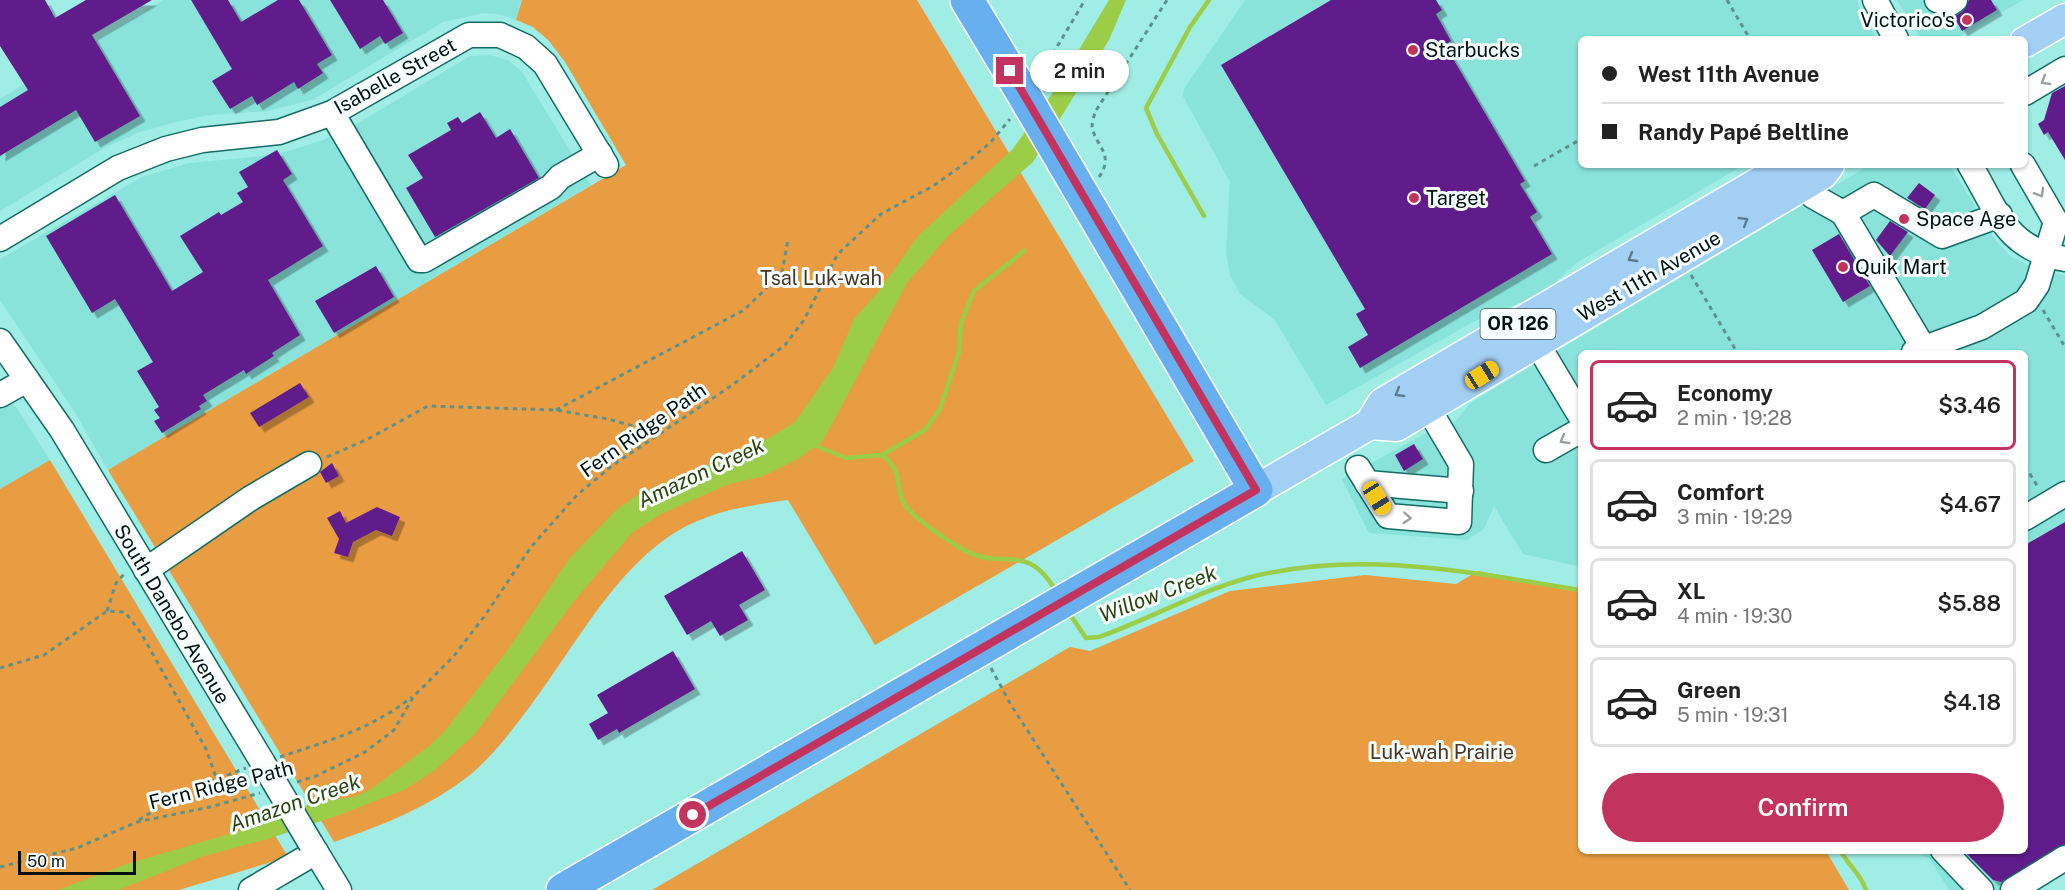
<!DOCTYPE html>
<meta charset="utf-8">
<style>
body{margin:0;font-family:"Public Sans",sans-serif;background:#f2f2f2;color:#222;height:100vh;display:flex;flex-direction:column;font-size:22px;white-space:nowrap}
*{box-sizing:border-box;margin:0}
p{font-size:20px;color:#767676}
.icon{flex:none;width:33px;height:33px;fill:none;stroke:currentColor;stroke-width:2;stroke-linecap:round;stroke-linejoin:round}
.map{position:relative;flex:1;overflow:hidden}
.details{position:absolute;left:1578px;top:350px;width:450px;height:504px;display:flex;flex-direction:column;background:#fff;border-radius:9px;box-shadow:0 2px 4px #0004}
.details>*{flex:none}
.guide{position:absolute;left:1578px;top:36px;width:450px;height:132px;border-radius:9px;box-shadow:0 2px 4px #0004;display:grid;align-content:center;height:132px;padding:0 24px;background:#fff}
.scale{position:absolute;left:18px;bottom:15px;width:118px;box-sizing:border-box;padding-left:6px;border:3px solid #00110f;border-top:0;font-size:16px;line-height:21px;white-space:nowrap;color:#00110f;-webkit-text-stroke:4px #f7fffe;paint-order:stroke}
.end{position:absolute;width:27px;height:27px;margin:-14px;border:8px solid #c2335e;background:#fff;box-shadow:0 0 0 3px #fff}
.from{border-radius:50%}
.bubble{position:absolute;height:42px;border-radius:21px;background:#fff;box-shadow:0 2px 4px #0004;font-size:20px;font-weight:600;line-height:42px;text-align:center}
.car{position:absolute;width:18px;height:36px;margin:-18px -9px;border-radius:8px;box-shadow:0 0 4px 2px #0007;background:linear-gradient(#f5c518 24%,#345 0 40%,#f5c518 0 76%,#345 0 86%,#f5c518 0)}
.guide b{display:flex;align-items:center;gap:21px;height:57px;font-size:22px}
.guide b+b{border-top:2px solid #e0e0e0}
.guide i{width:15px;height:15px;background:#222}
ul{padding:10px 0 0;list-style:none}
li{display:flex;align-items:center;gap:18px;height:90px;margin:0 12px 9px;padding:0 12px;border:3px solid #e0e0e0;border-radius:9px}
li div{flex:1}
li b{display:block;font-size:22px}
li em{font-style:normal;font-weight:600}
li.on{border-color:#c2335e}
li>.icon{width:54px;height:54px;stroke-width:1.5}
.cta{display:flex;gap:12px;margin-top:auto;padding:12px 24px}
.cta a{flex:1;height:69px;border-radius:36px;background:#c2335e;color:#fff;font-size:24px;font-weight:600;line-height:69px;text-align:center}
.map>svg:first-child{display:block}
.built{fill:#89e3da}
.green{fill:#e99d43}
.water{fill:#9bcd49}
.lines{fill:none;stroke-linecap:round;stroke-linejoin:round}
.stream{stroke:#9bcd49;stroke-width:4.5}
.building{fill:#5f1e8a;filter:url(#shadow)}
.minor-casing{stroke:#146b65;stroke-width:27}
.major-casing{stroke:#fff;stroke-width:33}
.highway-casing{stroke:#fff;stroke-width:36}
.path{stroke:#5d928c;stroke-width:3;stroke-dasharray:4.5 4.5;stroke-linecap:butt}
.minor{stroke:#fff;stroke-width:24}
.major{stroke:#a4cff5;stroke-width:30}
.highway{stroke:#68afef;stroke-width:33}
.minor-bridge-casing{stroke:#146b65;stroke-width:27;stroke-linecap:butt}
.highway-bridge-casing{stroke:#fff;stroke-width:36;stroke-linecap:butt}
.minor-bridge{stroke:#fff;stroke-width:24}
.highway-bridge{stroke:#68afef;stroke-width:33}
.oneway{stroke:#99a09f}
.oneway2{stroke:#5a7a8e}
.route{stroke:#c2335e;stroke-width:8}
.poi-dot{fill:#c2335e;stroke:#f7fffe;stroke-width:2}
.labels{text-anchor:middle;stroke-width:6;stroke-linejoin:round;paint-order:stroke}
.shield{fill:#f7fffe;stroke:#4a5857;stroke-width:1.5}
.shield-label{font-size:18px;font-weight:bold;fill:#00110f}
.poi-label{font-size:20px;fill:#00110f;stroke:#f7fffe;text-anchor:start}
.street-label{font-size:20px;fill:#00110f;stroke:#f7fffe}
.park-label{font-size:20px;fill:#483623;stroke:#f7fffe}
.water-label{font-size:21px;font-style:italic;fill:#2f420d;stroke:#f7fffe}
</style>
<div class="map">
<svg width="2065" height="890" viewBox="0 0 2065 890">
<defs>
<filter id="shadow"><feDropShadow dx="5.5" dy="5.5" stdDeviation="0" flood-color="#0004"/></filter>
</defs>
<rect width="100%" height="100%" fill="#9fede5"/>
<g class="built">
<polygon points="163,0 521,0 516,20 499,14 484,13 443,22 314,99 268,111 210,115 176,122 140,132 106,147 0,211 0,99"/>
<polygon points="1245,0 1857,0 1861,13 1877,39 1581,39 1581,165 1744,165 1576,263 1544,293 1473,322 1326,405 1274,319 1240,294 1230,275 1226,252 1230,182 1183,96 1184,89"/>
<polygon points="1897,0 2023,0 1955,39 1921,39"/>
<polygon points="490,55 508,60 522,72 591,185 108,470 74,411 0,300 0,259 142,177 189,163 254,157 289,151 323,140 355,125 470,56"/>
<polygon points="1870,165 1950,165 1996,241 2010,256 2036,269 2065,275 2065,870 2032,890 1949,890 1929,858 1909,851 2025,850 2025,352 1581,352 1581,567 1523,554 1494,506 1484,529 1467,540 1369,533 1342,479 1428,432 1456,421 1470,403"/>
<polygon points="0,382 50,460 0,489"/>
</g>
<g class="green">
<path d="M522 0H917L1194 461 875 645 788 500C758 504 729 508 700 520 624 550 578 643 531 705 513 729 494 755 471 774 430 807 383 825 334 842L108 470 626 165 565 62 549 41 533 27 516 20Z"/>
<polygon points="50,460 288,857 179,890 0,890 0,489"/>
<polygon points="1478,571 1581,590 1581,850 1826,851 1849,890 652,890 1070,647 1090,651 1230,591 1365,575 1456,584"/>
</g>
<polygon class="water" points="1109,0 1126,0 1109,40 1033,162 948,236 907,283 823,441 798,459 761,477 729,484 659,515 632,533 575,600 475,734 435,770 406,789 339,815 271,838 201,857 119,890 58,890 127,864 256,826 317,801 354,797 371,789 428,747 444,732 507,651 569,559 616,510 639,494 769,438 795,422 833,368 854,319 878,292 919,235 1012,150 1054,91"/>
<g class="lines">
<g class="stream">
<polyline points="1204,216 1157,134 1146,108 1190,27 1209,0"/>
<path d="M811 444 846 458 882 455C906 474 893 484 904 503 912 518 951 543 966 551 1004 571 1027 540 1057 593"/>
<polyline points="882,455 925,430 940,409 959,352 961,323 974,291 1024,251"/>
<path d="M1069 613 1086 638 1099 637C1150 619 1198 591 1251 577 1362 549 1471 573 1581 590"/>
<path d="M1840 850C1848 865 1861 874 1866 890"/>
</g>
</g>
<g class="building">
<polygon points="0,0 45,0 55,18 86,0 152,0 92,35 140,116 95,142 76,110 0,156 0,107 28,90 0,46"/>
<polygon points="191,0 228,0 241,22 278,0 299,0 332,55 317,64 323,73 298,89 294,82 257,105 252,96 230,109 212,81 232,69"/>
<polygon points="330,0 383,0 403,33 385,44 380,36 360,49"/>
<polygon points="1331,0 1436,0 1442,10 1436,14 1451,41 1445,45 1525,181 1520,184 1537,212 1530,217 1552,254 1360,368 1348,347 1368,335 1356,314 1365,309 1221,65"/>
<polygon points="1969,0 1991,0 1997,10 1962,31 1954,17 1963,11"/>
<polygon points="2065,86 2065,160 2048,132 2044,135 2038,124 2044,120 2052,93"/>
<polygon points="480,112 496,138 510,129 539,178 435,237 406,188 423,178 408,155 451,130 447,123 458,117 462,123"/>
<polygon points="277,150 292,174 283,180 323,246 268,280 300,335 272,353 274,356 246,374 244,370 203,395 207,401 199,406 201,409 162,433 154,421 160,418 154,410 159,407 137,371 153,362 115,299 92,313 46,236 115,195 172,291 203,272 180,236 219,212 221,215 243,202 237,193 248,187 239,172"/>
<polygon points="1919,183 1935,195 1925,209 1907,198"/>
<polygon points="1890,221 1908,232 1890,256 1876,240"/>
<polygon points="1839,234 1870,286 1843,302 1812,250"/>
<polygon points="376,266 394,297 334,333 315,301"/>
<polygon points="300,383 309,397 259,427 250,413"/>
<polygon points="1414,444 1423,459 1404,471 1395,455"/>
<polygon points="332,463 339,476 326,483 320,472"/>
<polygon points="377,507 400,517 392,536 376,530 353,542 348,557 334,553 339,539 327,518 340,511 346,523"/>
<polygon points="2065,522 2065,844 2001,882 1993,880 1963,850 2025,850 2025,545"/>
<polygon points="742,551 765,590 739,605 748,620 720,636 711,621 687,635 664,596"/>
<polygon points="673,651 695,689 619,733 617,729 598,740 589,724 608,713 597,695"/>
</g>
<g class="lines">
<g class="minor-casing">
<g id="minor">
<polyline points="1875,0 1896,39"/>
<polyline points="1937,0 1949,4 1955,0"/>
<polyline points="2025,93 2065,69"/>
<polyline points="332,113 419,260 424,260 551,187 560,177 600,154"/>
<path d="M1970 165C1998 212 2006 249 2065 259"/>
<polyline points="2023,165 2056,222"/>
<polyline points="1805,184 1813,196 1843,213"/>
<polyline points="0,239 118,168 166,149 202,140 279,132 332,113 469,35 500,35 526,47 545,64 606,165"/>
<polyline points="0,341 62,430 263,763"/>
<polyline points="1536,342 1581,417"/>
<polyline points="1923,347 1843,213 1874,195 1942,236 2000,215"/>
<polyline points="1914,352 1982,327 2026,301 2037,285 2056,222"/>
<polyline points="0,395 27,380"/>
<polyline points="1546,450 1581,430"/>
<polyline points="1358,468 1388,516 1459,522 1461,464 1428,408"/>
<polyline points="1367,483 1461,491"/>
<polyline points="2025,518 2065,494"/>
<polyline points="146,570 251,498 309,464"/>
<polyline points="311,844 339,890"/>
<polyline points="1943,850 1981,890"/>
<polyline points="251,890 316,852"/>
<polyline points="2013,890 2065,858"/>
</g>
</g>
<g class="major-casing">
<g id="major">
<polyline points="2025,42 2065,19"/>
<polyline points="1370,424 1396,426 1822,174 1829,165"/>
<polyline points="1256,490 1370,424 1383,403 1789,165"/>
</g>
</g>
<g class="highway-casing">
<g id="highway">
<polyline points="967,0 1021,90"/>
<polyline points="563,890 1256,490 1055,148"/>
</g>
</g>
<g class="path">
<polyline points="1727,0 1750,39"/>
<polyline points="1039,77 1085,0"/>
<polyline points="1534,166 1581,139"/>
<path d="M1099 177C1115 154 1096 147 1092 127 1092 123 1094 116 1095 112L1167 0"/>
<polyline points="782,273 788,239"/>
<polyline points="1691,275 1737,352"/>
<polyline points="2043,310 2065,347"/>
<polyline points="556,410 744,310 782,273 822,285"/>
<polyline points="327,457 368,439 428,406 556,410 608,419 640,428 655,436"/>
<polyline points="2025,466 2038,487"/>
<polyline points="107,611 116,583 125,573"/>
<polyline points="0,668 44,655 107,611 125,612 141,633 206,749 216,777"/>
<polyline points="991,668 1011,705 1130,890"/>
<path d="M280 757C330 740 370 730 412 697"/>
<polyline points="297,782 316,776 365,752 394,730 414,696 454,656 486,614 531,547 577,495 613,465 731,386 785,345 804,320 835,259 842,250 881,214 933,186 967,162 990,143 1010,119"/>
<polyline points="139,820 184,792 246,768"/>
<polyline points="0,867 77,848 137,822 210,807 260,793"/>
</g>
<use href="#minor" class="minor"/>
<use href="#major" class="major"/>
<use href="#highway" class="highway"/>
<g class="minor-bridge-casing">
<polyline id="minor-bridge" points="263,763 311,844"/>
</g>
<g class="highway-bridge-casing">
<polyline id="highway-bridge" points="1021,90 1055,148"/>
</g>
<use href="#minor-bridge" class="minor-bridge"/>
<use href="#highway-bridge" class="highway-bridge"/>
</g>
<defs><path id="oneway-chevron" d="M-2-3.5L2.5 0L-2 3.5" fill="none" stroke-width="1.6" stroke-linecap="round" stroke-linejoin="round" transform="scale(1.5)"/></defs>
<g class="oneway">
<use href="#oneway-chevron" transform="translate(2045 81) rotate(149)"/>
<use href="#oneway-chevron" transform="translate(2040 193) rotate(60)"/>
<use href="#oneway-chevron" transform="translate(1564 440) rotate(150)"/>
<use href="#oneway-chevron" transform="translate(1407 518) rotate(4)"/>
</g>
<g class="oneway2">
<use href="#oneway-chevron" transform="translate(1744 221) rotate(-31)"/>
<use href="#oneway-chevron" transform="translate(1632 258) rotate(150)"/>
<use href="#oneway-chevron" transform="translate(1399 393) rotate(150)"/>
</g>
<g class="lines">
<polyline class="route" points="693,815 1256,490 1010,71"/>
</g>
<g class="poi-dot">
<circle cx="1967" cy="20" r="6"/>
<circle cx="1413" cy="50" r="6"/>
<circle cx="1414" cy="198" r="6"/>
<circle cx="1904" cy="219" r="6"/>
<circle cx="1843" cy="267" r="6"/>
</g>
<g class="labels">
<rect class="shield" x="1480.5" y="309" width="75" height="30" rx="4.5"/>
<g class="shield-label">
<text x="1518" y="330">OR 126</text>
</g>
<g class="poi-label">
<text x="1955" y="27" text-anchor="end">Victorico's</text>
<text x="1425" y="57">Starbucks</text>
<text x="1426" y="205">Target</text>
<text x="1916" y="226">Space Age</text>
<text x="1855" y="274">Quik Mart</text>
</g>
<g class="street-label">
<text transform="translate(395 76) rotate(-29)" y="7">Isabelle Street</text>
<text transform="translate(1649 276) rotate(-30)" y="7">West 11th Avenue</text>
<text transform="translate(643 430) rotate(-35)" y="7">Fern Ridge Path</text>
<text transform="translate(172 614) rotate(59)" y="7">South Danebo Avenue</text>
<text transform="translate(221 785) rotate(-14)" y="7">Fern Ridge Path</text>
</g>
<g class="park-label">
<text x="821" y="285">Tsal Luk-wah</text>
<text x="1442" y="759">Luk-wah Prairie</text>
</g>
<g class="water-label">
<text transform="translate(701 473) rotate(-25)" y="7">Amazon Creek</text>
<text transform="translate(1158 594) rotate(-21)" y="7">Willow Creek</text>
<text transform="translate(295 803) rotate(-19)" y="7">Amazon Creek</text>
</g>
</g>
</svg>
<div class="scale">50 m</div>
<i class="end from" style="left:693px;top:815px"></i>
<i class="end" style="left:1010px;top:71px"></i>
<div class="bubble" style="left:1030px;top:50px;width:99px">2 min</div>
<i class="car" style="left:1482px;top:375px;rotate:58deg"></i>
<i class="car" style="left:1377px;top:498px;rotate:148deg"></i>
<div class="guide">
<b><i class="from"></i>West 11th Avenue</b>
<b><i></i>Randy Papé Beltline</b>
</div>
<section class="details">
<ul>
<li class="on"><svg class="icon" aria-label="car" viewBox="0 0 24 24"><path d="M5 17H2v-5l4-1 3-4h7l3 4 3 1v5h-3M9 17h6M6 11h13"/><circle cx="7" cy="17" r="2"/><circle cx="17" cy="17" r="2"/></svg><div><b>Economy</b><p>2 min · 19:28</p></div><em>$3.46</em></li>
<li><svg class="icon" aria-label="car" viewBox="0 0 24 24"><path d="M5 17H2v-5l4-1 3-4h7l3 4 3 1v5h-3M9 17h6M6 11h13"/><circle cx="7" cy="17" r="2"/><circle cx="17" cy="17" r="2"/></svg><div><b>Comfort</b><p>3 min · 19:29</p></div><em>$4.67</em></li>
<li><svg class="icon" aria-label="car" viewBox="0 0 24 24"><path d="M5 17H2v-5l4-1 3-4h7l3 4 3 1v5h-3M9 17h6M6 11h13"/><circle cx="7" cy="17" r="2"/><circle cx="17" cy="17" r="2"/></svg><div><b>XL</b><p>4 min · 19:30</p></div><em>$5.88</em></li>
<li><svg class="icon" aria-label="car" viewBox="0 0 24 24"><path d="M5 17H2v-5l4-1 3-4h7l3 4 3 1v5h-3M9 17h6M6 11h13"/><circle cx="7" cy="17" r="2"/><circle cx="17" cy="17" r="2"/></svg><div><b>Green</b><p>5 min · 19:31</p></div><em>$4.18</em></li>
</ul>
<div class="cta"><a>Confirm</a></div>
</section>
</div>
